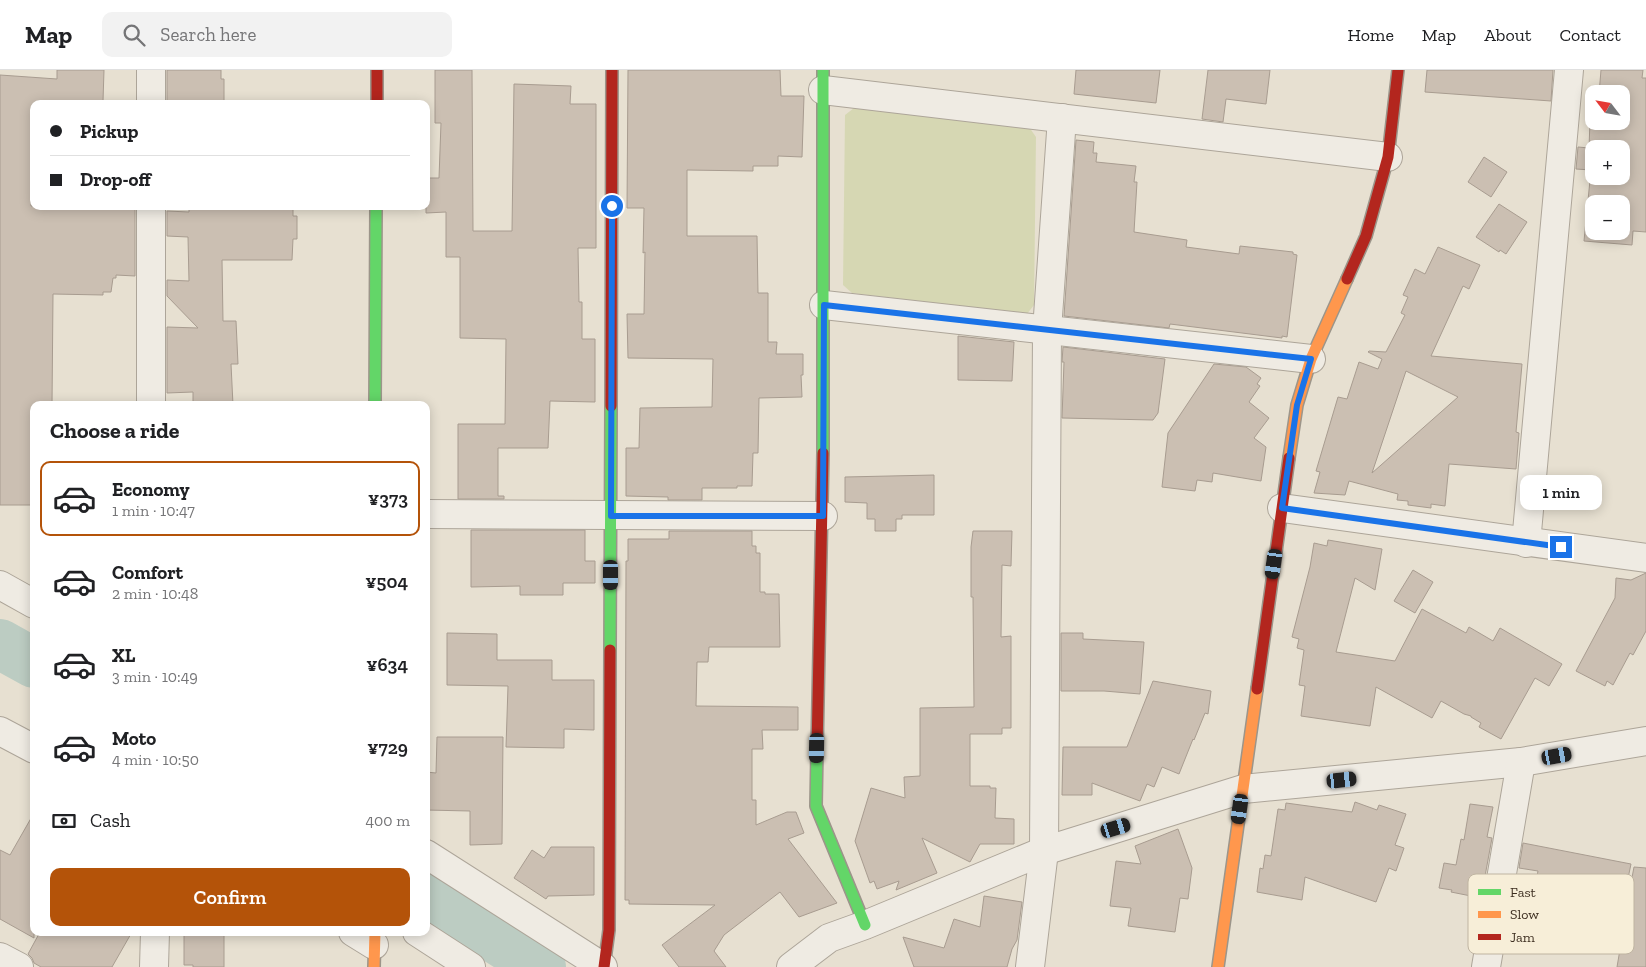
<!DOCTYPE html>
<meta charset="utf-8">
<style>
body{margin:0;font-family:"Zilla Slab",serif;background:#f2f2f2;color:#202124;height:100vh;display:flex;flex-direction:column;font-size:19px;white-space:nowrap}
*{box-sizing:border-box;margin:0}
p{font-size:16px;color:#757577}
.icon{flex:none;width:28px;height:28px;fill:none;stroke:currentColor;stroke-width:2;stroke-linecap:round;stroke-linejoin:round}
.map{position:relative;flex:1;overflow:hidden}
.side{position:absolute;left:30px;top:331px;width:400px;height:535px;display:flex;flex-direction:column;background:#fff;border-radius:10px;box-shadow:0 2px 12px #0003}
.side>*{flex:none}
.banner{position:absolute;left:30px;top:30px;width:400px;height:110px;border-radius:10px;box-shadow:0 2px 12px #0003;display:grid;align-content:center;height:110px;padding:0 20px;background:#fff}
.needle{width:32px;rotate:301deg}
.fabs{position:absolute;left:1585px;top:15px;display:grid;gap:10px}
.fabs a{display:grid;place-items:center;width:45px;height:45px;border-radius:10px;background:#fff;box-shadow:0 2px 12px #0003;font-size:25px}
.end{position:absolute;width:22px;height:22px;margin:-11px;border:6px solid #1a73e8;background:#fff;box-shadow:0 0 0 2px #fff}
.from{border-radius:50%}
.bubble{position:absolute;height:35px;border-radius:10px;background:#fff;box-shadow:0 2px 12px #0003;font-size:16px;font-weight:600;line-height:35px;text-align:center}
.car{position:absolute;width:15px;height:30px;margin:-15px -8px;border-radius:6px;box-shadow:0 0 4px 1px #0007;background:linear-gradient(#222 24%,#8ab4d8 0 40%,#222 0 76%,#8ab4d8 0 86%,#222 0)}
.banner b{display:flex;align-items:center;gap:18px;height:48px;font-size:19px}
.banner b+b{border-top:1px solid #e0e0e0}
.banner i{width:12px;height:12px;background:#202124}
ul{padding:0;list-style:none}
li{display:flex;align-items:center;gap:15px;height:75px;margin:0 10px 8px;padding:0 10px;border:2px solid transparent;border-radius:10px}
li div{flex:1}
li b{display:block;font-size:19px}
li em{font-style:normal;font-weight:600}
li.selected{border-color:#b45309}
li>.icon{width:45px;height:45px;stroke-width:1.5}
h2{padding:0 20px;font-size:22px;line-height:60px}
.pay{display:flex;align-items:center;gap:12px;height:55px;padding:0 20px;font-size:19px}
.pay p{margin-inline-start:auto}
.button{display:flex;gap:10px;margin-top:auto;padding:10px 20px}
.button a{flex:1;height:58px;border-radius:10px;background:#b45309;color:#fff;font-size:20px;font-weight:600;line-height:58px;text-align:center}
header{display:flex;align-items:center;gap:30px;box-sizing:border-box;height:70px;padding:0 25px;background:#fff;border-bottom:1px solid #e0e0e0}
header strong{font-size:24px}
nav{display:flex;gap:28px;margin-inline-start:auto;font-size:18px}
.search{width:350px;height:45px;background:#f2f2f2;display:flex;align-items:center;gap:12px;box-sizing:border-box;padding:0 18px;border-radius:10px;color:#757577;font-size:19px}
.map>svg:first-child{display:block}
.green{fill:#d6d7b3}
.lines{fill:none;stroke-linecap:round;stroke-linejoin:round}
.river{stroke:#bcccc2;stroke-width:50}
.building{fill:#cbbfb2;stroke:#a89c90;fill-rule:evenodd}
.street-casing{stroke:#ada599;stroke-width:30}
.fast-casing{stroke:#9c958a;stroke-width:14}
.slow-casing{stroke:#9c958a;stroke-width:14}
.jam-casing{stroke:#9c958a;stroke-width:14}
.street{stroke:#efebe3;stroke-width:28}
.fast{stroke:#63d668;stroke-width:11}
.slow{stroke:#ff974d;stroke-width:11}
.jam{stroke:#b3261e;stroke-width:11}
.route{stroke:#1a73e8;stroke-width:6}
.key{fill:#f7eed8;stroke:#bfb4a1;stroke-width:1}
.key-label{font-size:14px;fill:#3d2e20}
</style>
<header>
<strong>Map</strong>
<div class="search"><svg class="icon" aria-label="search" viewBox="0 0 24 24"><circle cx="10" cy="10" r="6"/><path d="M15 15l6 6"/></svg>Search here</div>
<nav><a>Home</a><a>Map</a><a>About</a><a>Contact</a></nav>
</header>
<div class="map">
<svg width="1646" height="897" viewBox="0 0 1646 897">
<rect width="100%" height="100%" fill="#e7e0d1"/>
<polygon class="green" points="854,38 1029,57 1036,67 1034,235 1027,244 852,223 843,215 845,45"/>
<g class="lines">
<g class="river">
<polyline points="0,574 34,593"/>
<polyline points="426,825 541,897"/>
</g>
</g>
<g class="building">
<polygon points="57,0 104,0 103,31 92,31 92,34 34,34 34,61 32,61 31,136 135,136 135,206 116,205 116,208 113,208 111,222 103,222 103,225 53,224 52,335 34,335 34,357 32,357 31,435 0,435 0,5 57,9"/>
<polygon points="167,0 221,0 221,9 224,9 224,34 167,34"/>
<polygon points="435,0 472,0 473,161 512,161 514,14 571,16 570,34 596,34 596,178 578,178 579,232 582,232 582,269 595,269 595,332 550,331 548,378 498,378 498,426 504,426 504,429 458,429 458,354 505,354 506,269 460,268 460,187 446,187 446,142 426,143 426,108 439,108 441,53 435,53"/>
<polygon points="628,0 780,0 781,26 804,26 802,87 778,86 778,96 753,96 753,101 687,100 687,166 757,166 758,223 768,223 768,272 777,272 776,284 803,284 803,305 801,305 802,327 759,328 758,383 753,383 752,416 737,416 737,418 702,418 702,430 668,430 668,427 626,426 626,378 639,378 640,338 712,337 713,289 628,288 627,244 644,244 645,182 643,183 644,138 627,138"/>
<polygon points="1076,0 1160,0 1156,33 1074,24"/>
<polygon points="1208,0 1270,0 1266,34 1226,29 1223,52 1202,49"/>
<polygon points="1427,0 1553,0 1551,31 1425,22"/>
<path d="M1601 0H1643L1642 8H1646V162L1633 161 1632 175 1584 171 1591 100 1576 99 1578 77 1589 78 1591 24H1594V51H1621V24H1599ZM1594 79H1621V106H1594ZM1594 134H1621V161H1594Z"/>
<polygon points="1076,70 1094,72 1093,83 1097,83 1096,92 1136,96 1134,112 1137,112 1134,162 1187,170 1186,177 1239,184 1240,176 1293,182 1293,184 1297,185 1287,267 1282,266 1282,268 1170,254 1169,258 1064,246"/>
<polygon points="1484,87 1507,102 1491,127 1468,112"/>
<polygon points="1499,134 1527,152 1506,184 1500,180 1499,182 1476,167"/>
<polygon points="253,136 293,136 293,146 297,146 297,169 293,169 292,190 222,190 223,251 236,251 238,294 231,294 233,335 193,335 193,322 167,323 167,257 198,258 167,226 167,210 189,211 188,167 167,166 167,141 189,142 189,139 253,138"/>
<path d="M1438 177 1480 195 1469 219 1463 216 1431 286 1522 294 1516 362 1519 363 1516 399 1449 394 1445 436 1431 434V438L1408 435V431L1397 430 1398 424 1349 411 1345 425 1314 423 1320 402 1316 401 1338 327 1347 329 1359 292 1378 299 1382 289 1368 282 1369 281 1386 282 1405 245 1401 243 1408 227 1403 225 1415 199 1425 204ZM1406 301 1458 327 1372 403Z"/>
<polygon points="958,266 1014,272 1012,311 958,310"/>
<polygon points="1063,277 1165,289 1158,343 1153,350 1062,348 1064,292 1062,292"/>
<polygon points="1214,294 1246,297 1261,308 1257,314 1260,316 1249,332 1269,348 1254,368 1266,377 1261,411 1213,403 1212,412 1197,410 1195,421 1162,417 1168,363"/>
<polygon points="934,405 934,445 902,445 902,449 896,449 896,461 875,461 875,449 867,449 867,433 845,432 845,407"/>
<polygon points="471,460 585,460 585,491 595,491 595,513 563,513 563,525 520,525 520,516 471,517"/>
<polygon points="669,461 752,461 752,476 756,476 756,483 760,483 760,522 765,522 765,524 779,524 780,577 709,577 708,592 697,592 696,636 798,637 798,660 762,660 763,679 752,679 752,730 756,730 756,755 787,742 796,742 804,763 788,769 837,833 799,847 780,822 724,865 714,881 726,897 679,897 662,875 715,835 629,834 629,830 625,830 626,491 628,491 628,469 669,469"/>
<polygon points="973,461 1012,461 1011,496 1002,495 1001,567 1011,566 1011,658 1002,658 1002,664 970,664 970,716 990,716 990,718 996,718 995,748 1014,749 1014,774 980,774 970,792 922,768 937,803 896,820 899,811 877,819 874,811 870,813 855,771 871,718 905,728 904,707 920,706 920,638 974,637 973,527 971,527 971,477"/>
<polygon points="1328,470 1382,479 1375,520 1355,508 1336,582 1395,591 1422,539 1466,563 1469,557 1493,571 1500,558 1562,594 1549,616 1535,608 1501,669 1479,657 1481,653 1471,647 1471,646 1464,644 1441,631 1432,648 1376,617 1370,656 1301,646 1305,616 1299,615 1304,580 1297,578 1299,569 1292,567 1310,497 1314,473 1327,476"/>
<polygon points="1413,500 1433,512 1415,543 1394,531"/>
<polygon points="1646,503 1646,561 1633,585 1630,583 1613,615 1607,611 1605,616 1576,601 1615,528 1616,508 1631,510"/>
<polygon points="447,563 497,564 497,590 552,590 552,610 594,610 594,660 564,659 564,678 506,677 508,616 447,615"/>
<polygon points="1061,563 1083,563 1083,569 1144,572 1140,624 1104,621 1061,621"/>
<polygon points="1153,611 1211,621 1208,644 1205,643 1194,670 1193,669 1179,704 1162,697 1154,717 1147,714 1140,731 1092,713 1092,725 1062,725 1063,677 1127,677"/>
<polygon points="437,667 503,667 502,774 470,775 470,741 426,740 426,702 436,703"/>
<polygon points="1355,732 1377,740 1379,735 1406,744 1395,775 1404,778 1396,801 1389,798 1376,832 1305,807 1302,830 1257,822 1260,798 1263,799 1265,785 1271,786 1278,739 1285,740 1286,733 1352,742"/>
<polygon points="1470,734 1493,737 1487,767 1492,768 1481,828 1451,822 1452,820 1439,818 1444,793 1456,795 1461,769 1464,770"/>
<polygon points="34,743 34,868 0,849 0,780 10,785"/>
<polygon points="1178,759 1192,798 1188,829 1180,828 1175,862 1128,856 1131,838 1110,836 1116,791 1141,794 1135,776"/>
<polygon points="1523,773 1631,794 1627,813 1631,813 1634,797 1646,798 1646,897 1617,897 1625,850 1578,845 1573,873 1529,865 1537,817 1535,816 1538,801 1519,798"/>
<polygon points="551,777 594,777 594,825 548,826 546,829 514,808 532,780 544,788"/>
<polygon points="984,826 1022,832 1017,870 1012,879 1007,897 914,897 903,867 944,878 954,849 980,857"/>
<polygon points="40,862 132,862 112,897 41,897 34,893 32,888 28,884"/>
<polygon points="184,862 224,862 224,897 193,897 193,895 184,895"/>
</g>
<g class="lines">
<g class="street-casing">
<g id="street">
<polyline points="823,20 1388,87"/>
<polyline points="151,34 151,0"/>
<polyline points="824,235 1311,289"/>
<polyline points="151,335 151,136"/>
<polyline points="1282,438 1646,488"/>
<polyline points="426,444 823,446"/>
<polyline points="1526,473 1569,0"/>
<polyline points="0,515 34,534"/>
<polyline points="0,661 34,679"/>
<polyline points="426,784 603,897"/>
<polyline points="353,862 374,875"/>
<polyline points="417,862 471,897"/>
<polyline points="0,887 19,897"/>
<polyline points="154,897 155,862"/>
<polyline points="791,897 829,868 865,855 1044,781 1243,719 1521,692 1646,671"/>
<polyline points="1030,897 1044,781 1047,260 1062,48"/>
<polyline points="1486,897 1521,692"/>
</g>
</g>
<g class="fast-casing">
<g id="fast">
<polyline points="823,0 823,383"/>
<polyline points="375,335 376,136"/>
<polyline points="610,580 611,336"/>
<polyline points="817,680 816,736 865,855"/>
</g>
</g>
<g class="slow-casing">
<g id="slow">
<polyline points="1289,388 1297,335 1311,289 1347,209"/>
<polyline points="374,897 375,862"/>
<polyline points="1218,897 1257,619"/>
</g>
</g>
<g class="jam-casing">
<g id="jam">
<polyline points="377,0 377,34"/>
<polyline points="1347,209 1366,166 1388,87 1398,0"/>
<polyline points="611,336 612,0"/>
<polyline points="1257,619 1289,388"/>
<polyline points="817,680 823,383"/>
<polyline points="604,897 609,860 610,580"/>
</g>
</g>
<use href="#street" class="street"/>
<use href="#fast" class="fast"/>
<use href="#slow" class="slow"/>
<use href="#jam" class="jam"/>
</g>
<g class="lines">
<polyline class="route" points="612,136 611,446 823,446 824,235 1311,289 1297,335 1282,438 1561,477"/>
</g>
<rect x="1468" y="804" width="166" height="80" rx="8" class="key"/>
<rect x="1478" y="819" width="23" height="6" fill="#63d668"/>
<rect x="1478" y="841" width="23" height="7" fill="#ff974d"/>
<rect x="1478" y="864" width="23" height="6" fill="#b3261e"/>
<g class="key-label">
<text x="1510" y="827">Fast</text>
<text x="1510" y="849">Slow</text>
<text x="1510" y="872">Jam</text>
</g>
</svg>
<div class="fabs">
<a><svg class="needle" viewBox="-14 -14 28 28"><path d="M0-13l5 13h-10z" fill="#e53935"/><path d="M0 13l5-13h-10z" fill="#757577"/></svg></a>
<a>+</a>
<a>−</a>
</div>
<i class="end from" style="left:612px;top:136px"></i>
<i class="end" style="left:1561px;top:477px"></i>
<div class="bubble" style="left:1520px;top:405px;width:82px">1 min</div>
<i class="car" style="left:1274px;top:494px;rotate:188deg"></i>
<i class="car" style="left:611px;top:505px;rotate:180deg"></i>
<i class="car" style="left:817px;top:678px;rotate:181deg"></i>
<i class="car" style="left:1557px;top:686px;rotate:80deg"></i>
<i class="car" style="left:1342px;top:710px;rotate:84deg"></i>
<i class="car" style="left:1240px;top:739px;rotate:188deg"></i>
<i class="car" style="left:1116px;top:758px;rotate:73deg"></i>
<div class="banner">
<b><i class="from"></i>Pickup</b>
<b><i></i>Drop-off</b>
</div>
<section class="side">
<h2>Choose a ride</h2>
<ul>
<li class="selected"><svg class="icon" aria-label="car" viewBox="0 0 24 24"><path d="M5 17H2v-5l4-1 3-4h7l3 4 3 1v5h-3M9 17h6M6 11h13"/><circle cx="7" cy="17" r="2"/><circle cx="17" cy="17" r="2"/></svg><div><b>Economy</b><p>1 min · 10:47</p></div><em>¥373</em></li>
<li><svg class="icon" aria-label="car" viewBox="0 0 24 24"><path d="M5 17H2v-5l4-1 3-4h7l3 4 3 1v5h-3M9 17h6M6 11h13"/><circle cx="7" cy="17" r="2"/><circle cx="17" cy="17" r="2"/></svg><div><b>Comfort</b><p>2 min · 10:48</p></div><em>¥504</em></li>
<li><svg class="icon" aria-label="car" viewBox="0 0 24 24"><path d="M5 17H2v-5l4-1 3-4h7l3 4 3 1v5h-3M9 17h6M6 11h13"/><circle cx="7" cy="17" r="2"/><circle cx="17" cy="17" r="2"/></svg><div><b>XL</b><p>3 min · 10:49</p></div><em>¥634</em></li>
<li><svg class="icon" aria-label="car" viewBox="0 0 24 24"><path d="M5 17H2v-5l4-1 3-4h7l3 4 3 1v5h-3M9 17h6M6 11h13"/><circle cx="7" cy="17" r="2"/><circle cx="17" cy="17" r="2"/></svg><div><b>Moto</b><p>4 min · 10:50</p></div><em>¥729</em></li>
</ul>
<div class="pay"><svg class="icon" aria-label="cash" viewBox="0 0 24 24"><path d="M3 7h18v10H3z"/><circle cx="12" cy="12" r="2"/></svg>Cash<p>400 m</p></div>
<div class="button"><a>Confirm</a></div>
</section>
</div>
